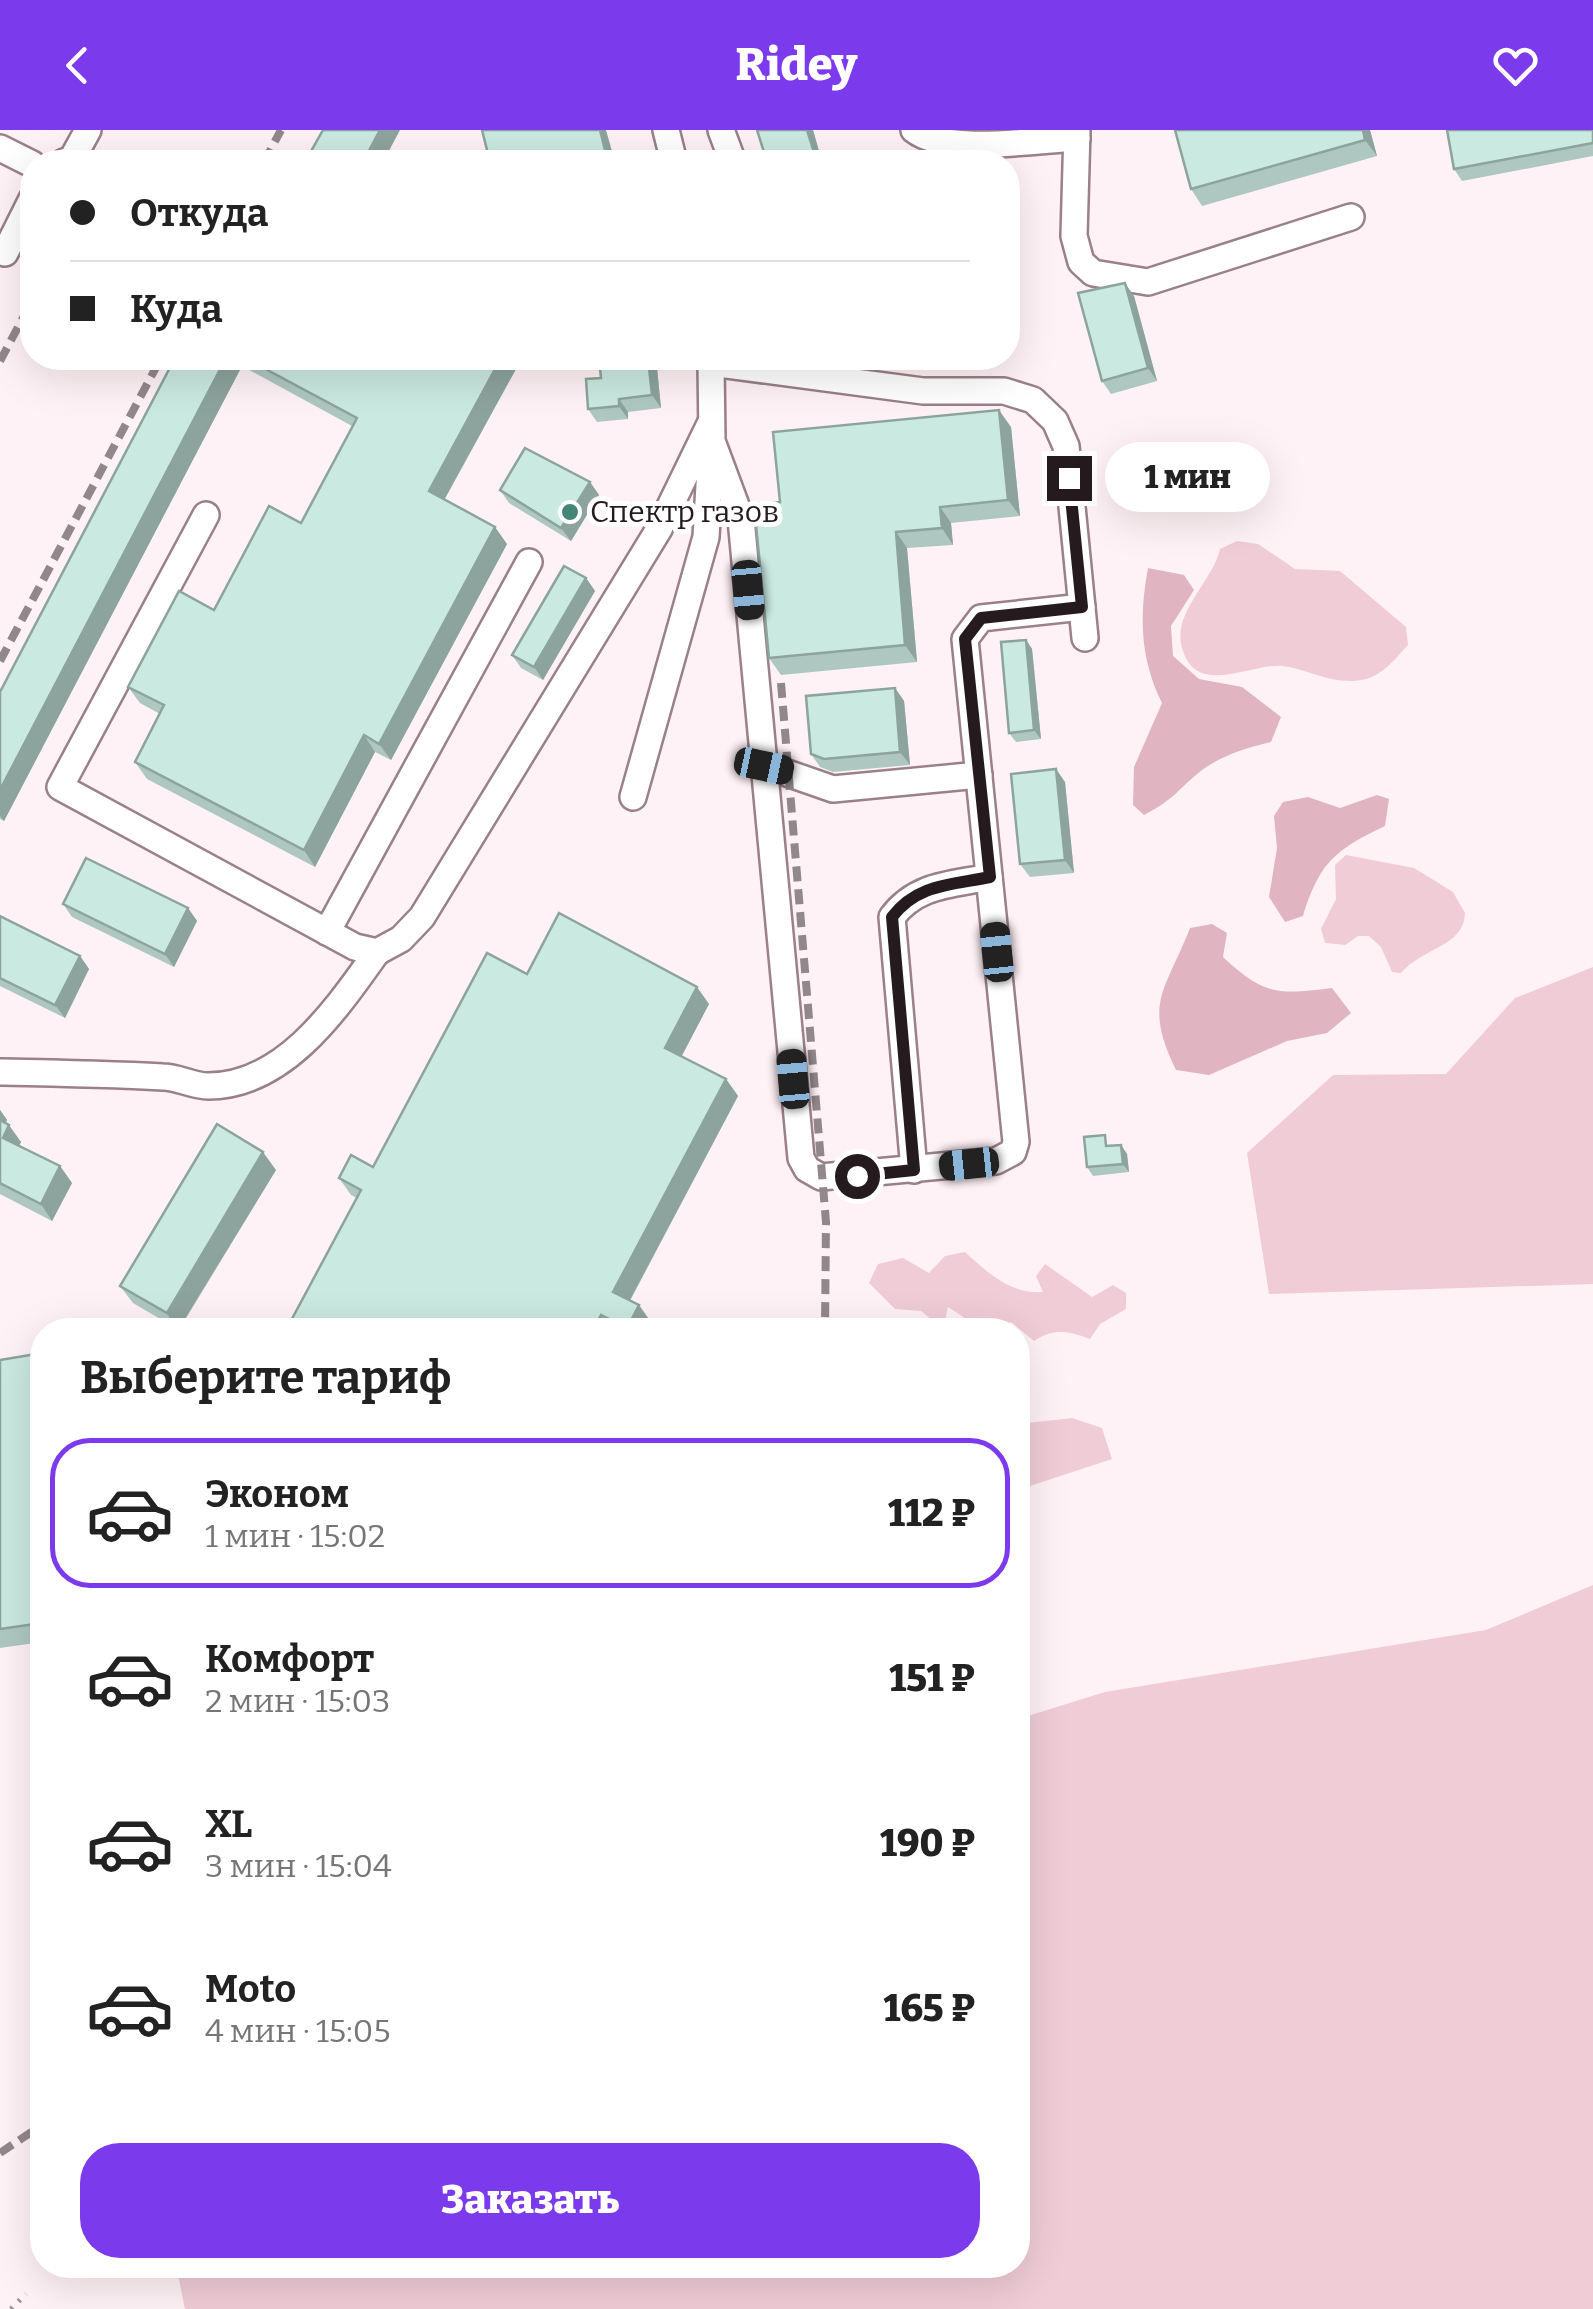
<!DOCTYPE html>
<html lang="ru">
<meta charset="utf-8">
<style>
body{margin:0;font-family:Bitter,serif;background:#f2f2f2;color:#222;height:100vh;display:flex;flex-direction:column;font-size:38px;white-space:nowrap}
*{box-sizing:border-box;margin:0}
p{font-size:32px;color:#767676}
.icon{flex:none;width:55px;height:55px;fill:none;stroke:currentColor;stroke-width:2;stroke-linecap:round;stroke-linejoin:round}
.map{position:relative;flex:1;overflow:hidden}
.sheet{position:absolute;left:30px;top:1188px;width:1000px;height:960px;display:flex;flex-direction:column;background:#fff;border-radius:40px;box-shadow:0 10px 40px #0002}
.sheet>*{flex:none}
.guide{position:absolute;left:20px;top:20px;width:1000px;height:220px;border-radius:40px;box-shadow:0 10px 40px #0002;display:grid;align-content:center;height:220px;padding:0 50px;background:#fff}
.end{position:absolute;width:45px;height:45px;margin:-22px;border:12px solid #251b1e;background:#fff;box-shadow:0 0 0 5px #fff}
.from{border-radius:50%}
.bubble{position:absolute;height:70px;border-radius:35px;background:#fff;box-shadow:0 10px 40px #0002;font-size:32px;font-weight:800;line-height:70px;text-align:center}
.car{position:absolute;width:30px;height:60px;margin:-30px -15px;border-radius:12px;box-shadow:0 0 8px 2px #0007;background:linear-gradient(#222 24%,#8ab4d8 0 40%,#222 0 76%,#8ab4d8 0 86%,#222 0)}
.guide b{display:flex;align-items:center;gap:35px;height:95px;font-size:38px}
.guide b+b{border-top:2px solid #e0e0e0}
.guide i{width:25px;height:25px;background:#222}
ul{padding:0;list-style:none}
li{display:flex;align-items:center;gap:30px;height:150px;margin:0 20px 15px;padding:0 30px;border:5px solid transparent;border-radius:40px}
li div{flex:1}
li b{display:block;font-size:38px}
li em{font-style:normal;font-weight:800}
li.on{border-color:#7c3aed}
li>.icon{width:90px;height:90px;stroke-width:1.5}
h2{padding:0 50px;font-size:45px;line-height:120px}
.cta{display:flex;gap:20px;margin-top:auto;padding:20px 50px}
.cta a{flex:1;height:115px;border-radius:40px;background:#7c3aed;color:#fff;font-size:40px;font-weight:800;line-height:115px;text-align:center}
header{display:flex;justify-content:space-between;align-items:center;height:130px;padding:0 50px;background:#7c3aed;color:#fff;font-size:45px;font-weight:800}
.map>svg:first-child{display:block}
.green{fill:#f0ccd6}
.forest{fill:#e1b4c1}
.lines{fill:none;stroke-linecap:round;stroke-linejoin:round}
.minor-casing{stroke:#9a8088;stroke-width:30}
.path{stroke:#9d9295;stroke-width:5;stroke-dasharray:2.5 8;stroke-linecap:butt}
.minor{stroke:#fff;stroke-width:25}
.rail{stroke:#92878a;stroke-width:8;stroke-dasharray:15 8;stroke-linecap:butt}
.wall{fill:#aec8c1}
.shaded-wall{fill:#8da39d}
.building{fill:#cae9e0;stroke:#8da39d;stroke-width:2.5}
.route{stroke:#251b1e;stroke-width:12}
.poi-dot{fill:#438576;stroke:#fff;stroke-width:4}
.labels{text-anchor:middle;stroke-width:10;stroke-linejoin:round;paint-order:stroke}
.poi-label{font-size:30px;fill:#251b1e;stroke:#fff;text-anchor:start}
</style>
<header><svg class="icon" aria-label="back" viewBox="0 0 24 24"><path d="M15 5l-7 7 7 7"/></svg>Ridey<svg class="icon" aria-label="heart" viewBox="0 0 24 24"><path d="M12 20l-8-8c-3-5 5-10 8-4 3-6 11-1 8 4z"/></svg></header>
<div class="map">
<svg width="1593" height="2179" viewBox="0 0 1593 2179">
<rect width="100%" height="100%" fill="#fff2f6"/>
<g class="green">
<path d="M1237 411 1258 414 1295 439 1340 441 1406 497 1408 515C1396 528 1384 544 1366 549 1336 557 1311 540 1283 536 1252 532 1196 569 1182 518 1172 482 1212 453 1220 419Z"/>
<path d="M1346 725 1414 738 1453 762 1465 783C1464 817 1423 817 1401 843L1392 842 1381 817 1369 806H1358L1345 815 1325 813 1321 799 1336 769 1335 735Z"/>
<polygon points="1593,837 1593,1154 1269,1164 1247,1023 1333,945 1446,944 1515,868"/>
<path d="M965 1122C988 1143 1010 1164 1043 1162L1036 1146 1045 1134 1092 1167 1113 1155 1126 1163V1179L1100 1194 1090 1209C1068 1201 1054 1198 1034 1211L1011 1192 983 1200 948 1177 943 1199 921 1181 895 1179 869 1153 878 1134 903 1128 929 1143 945 1126Z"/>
<polygon points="1072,1288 1102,1298 1112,1329 1018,1360 1018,1294"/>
<polygon points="1593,1455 1593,2179 185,2179 176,2135 1018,2135 1018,1589 1105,1562 1486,1500"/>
</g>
<g class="forest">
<path d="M1148 438 1184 445 1194 460 1171 496 1173 526 1199 549 1242 557 1281 587 1271 612C1246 618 1223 625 1202 640 1178 659 1175 669 1144 685L1133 675 1134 637 1162 573C1140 529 1139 486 1148 438Z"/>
<path d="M1377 665 1389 669 1385 696C1335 720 1320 732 1303 786L1285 792 1269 767 1277 718 1274 686 1283 672 1308 667 1340 678Z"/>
<path d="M1212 794 1227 803 1223 827C1264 865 1277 865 1332 858L1351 883 1327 903 1287 911 1209 945 1176 940C1143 872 1165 862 1190 798Z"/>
</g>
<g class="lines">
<g class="minor-casing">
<g id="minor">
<polyline points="666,0 674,32"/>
<polyline points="721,0 733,32"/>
<path d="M914 0C946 25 1036 10 1077 8"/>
<polyline points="1077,0 1074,106 1081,132 1093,143 1148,152 1351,87"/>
<polyline points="0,18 32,34"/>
<polyline points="64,32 72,29 88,0"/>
<polyline points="5,123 32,69"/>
<polyline points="710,228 711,233 923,261 1004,261 1033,270 1055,291 1066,316 1085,508"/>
<polyline points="711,233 712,311 741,389 801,1028 807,1039 821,1047 996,1031 1013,1022 1016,1012 965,509 981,488 1082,477"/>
<polyline points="206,385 60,657 355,817 377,822 401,809 422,787 659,399 710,294"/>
<polyline points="764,635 833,659 979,645"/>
<polyline points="633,667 706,407 711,321"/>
<polyline points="327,802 529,432"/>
<path d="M0 942C54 943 109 944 163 947 178 947 193 956 208 956 285 956 337 878 377 822"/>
<path d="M914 1040 892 787C917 754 951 755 989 747"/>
</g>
</g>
<polyline class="path" points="11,2179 26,2164"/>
<use href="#minor" class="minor"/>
<g class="rail">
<polyline points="264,32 281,0"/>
<polyline points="0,231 32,171"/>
<polyline points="0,531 161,228"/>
<polyline points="781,553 826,1092 825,1200"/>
<polyline points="0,2023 42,1995"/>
</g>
</g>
<g class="wall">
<polygon points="813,0 822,32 767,32"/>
<polygon points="1175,0 1370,0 1377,26 1202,76 1191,59"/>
<polygon points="1593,0 1593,26 1462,51 1454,39"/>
<polygon points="1134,166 1157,251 1111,264 1102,251"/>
<polygon points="175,228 522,228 445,369 507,414 391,630 375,622 315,737 147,649 135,632 160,584 140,573 128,557 214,480 301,393 352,296 242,236 4,691 0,689 0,562"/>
<polygon points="599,228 656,228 661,278 628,282 628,289 597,292 588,279 601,248"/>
<polygon points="1011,297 1020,386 951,393 953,415 907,418 917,532 781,545 769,528 780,372"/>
<polygon points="590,352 599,365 571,411 509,373 500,360"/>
<polygon points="586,448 595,461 543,550 521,538 512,525"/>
<polygon points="1026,510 1032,519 1041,609 1016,612 1009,603"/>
<polygon points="895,558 904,571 910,635 833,642 820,637 811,624"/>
<polygon points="1065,652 1074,743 1030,747 1020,734"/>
<polygon points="63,774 188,778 197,791 174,837 72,787"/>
<polygon points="0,786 80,826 89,839 65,888 0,856"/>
<polygon points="527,844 709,874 681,927 726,949 738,966 630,1171 651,1192 647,1200 286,1200 357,1068 351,1065 339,1048 373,1037"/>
<polygon points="0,980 7,990 6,993 21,1012 19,1015 60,1036 72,1053 52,1091 0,1064"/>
<polygon points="1111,1014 1111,1016 1121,1015 1127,1024 1129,1042 1093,1046 1087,1037"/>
<polygon points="276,1040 179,1200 133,1173 120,1156"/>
<polygon points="42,1223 42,1512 0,1518 0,1230"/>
</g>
<g class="shaded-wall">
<polygon points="380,0 400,0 383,32 363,32"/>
<polygon points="600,0 606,0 615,32 608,32"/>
<polygon points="807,0 813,0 822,32 820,32 815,25"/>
<polygon points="1363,0 1370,0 1377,26 1365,10"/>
<polygon points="1125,153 1134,166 1157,251 1148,238"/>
<polygon points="226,228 236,228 242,236 4,691 0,686 0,660"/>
<polygon points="501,228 522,228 440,377 429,361"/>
<polygon points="648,228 656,228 661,278 652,265"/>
<polygon points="619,269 628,282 628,289 619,276"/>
<polygon points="999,280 1011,297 1020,386 1008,370"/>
<polygon points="590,352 599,365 571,411 561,398"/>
<polygon points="940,377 951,393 953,415 942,398"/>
<polygon points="495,397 507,414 391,630 379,614"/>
<polygon points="896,402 907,418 917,532 905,515"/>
<polygon points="586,448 595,461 543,550 534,537"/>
<polygon points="1026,510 1032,519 1041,609 1034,600"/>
<polygon points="895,558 904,571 910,635 900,622"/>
<polygon points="364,605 375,622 315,737 304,720"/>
<polygon points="1056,639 1065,652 1074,743 1065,730"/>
<polygon points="188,778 197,791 174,837 165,824"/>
<polygon points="80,826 89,839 65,888 55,875"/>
<polygon points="697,857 709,874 677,935 665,918"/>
<polygon points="726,949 738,966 625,1179 613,1162"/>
<polygon points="0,980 7,990 1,1002 0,1000"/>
<polygon points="9,995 21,1012 15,1024 3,1008"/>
<polygon points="1121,1015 1127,1024 1129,1042 1123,1034"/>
<polygon points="263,1022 276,1040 178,1200 167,1183"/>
<polygon points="60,1036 72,1053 52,1091 41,1074"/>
<polygon points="639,1175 651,1192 647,1200 628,1200 627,1198"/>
<polygon points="601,1185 611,1200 593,1200"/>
</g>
<g class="building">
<polygon points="323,0 380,0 363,32 305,32"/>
<polygon points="482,0 600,0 608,32 490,32"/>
<polygon points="757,0 807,0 815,25 788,32 767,32"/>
<polygon points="1175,0 1363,0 1365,10 1191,59"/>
<polygon points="1447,0 1593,0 1593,13 1454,39"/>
<polygon points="1125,153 1148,238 1102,251 1078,163"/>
<polygon points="175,228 226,228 0,660 0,562"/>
<polygon points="245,228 501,228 429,361 495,397 379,614 364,605 304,720 135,632 164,575 128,557 179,461 214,480 269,376 301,393 357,288"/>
<polygon points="599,228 648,228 652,265 619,269 619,276 588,279 586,249 601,248"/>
<polygon points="999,280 1008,370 940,377 942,398 896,402 905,515 769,528 754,374 780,372 773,302"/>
<polygon points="525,318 590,352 561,398 500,360"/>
<polygon points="564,436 586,448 534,537 512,525"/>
<polygon points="1026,510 1034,600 1009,603 1001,512"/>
<polygon points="895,558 900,622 824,629 811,624 806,566"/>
<polygon points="1056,639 1065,730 1020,734 1011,644"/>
<polygon points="86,728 188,778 165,824 63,774"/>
<polygon points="559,783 697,857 665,918 726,949 613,1162 639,1175 627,1198 601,1185 593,1200 286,1200 361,1060 339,1048 351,1025 373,1037 487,823 527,844"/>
<polygon points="0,786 80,826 55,875 0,848"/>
<polygon points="0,990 9,995 3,1008 60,1036 41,1074 0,1053"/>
<polygon points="217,994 263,1022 167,1183 120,1156"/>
<polygon points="1105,1005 1106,1016 1121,1015 1123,1034 1087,1037 1084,1007"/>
<polygon points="42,1223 42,1493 0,1499 0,1230"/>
</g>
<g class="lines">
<path class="route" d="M857 1046 914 1040 892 787C917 754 951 755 990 747L965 509 981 488 1082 477 1069 348"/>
</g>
<circle class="poi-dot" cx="570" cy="382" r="10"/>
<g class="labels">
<g class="poi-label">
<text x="590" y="392">Спектр газов</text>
</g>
</g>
</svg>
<i class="end from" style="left:857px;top:1046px"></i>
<i class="end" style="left:1069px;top:348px"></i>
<div class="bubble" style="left:1105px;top:312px;width:165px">1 мин</div>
<i class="car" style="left:748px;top:460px;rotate:175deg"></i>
<i class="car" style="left:764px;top:636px;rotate:102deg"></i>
<i class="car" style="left:997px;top:822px;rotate:354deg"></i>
<i class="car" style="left:793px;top:949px;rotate:355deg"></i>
<i class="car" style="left:969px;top:1034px;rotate:264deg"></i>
<div class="guide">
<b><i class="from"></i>Откуда</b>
<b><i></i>Куда</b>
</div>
<section class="sheet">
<h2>Выберите тариф</h2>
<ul>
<li class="on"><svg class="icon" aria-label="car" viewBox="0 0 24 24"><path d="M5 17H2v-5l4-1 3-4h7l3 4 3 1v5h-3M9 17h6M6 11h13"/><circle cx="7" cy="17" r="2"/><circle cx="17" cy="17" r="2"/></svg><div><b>Эконом</b><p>1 мин · 15:02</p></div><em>112 ₽</em></li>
<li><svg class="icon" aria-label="car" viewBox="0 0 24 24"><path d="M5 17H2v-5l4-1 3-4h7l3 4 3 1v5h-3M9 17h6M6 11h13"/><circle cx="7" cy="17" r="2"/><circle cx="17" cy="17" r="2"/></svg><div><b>Комфорт</b><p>2 мин · 15:03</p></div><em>151 ₽</em></li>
<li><svg class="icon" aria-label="car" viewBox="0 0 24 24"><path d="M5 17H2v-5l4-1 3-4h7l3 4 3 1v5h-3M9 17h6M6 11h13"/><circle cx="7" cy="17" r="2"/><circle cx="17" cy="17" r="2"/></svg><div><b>XL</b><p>3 мин · 15:04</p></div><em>190 ₽</em></li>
<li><svg class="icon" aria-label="car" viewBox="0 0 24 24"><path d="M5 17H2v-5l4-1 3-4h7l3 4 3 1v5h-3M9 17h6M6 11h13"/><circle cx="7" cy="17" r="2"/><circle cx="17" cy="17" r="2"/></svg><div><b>Moto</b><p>4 мин · 15:05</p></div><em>165 ₽</em></li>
</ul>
<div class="cta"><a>Заказать</a></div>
</section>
</div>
